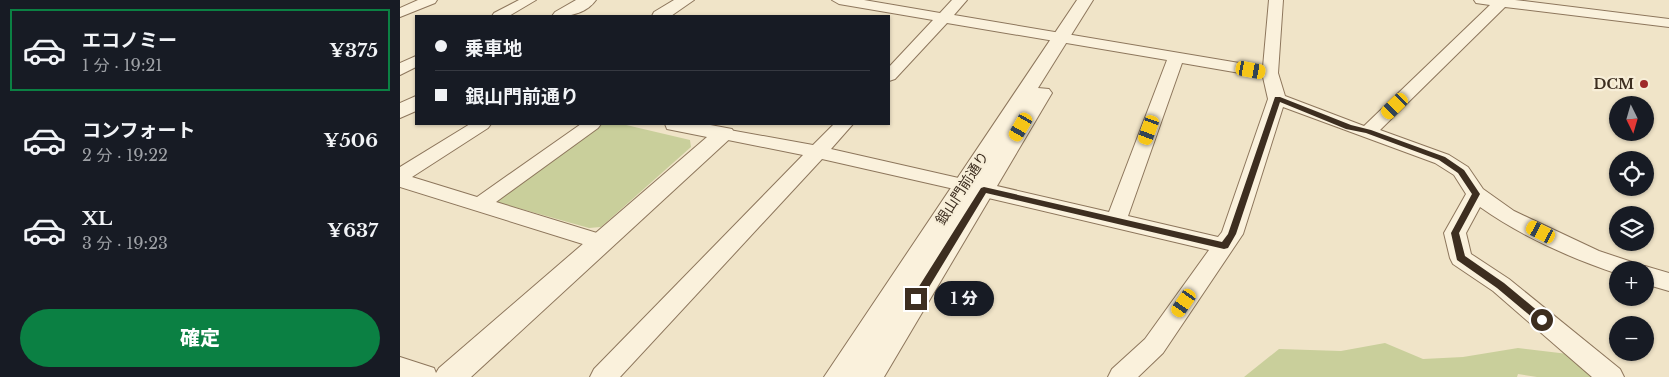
<!DOCTYPE html>
<html lang="ja">
<meta charset="utf-8">
<style>
body{margin:0;font-family:"Libre Baskerville","Noto Sans JP",serif;background:#242831;color:#f1f3f6;height:100vh;display:flex;flex-direction:column;font-size:19px;white-space:nowrap}
*{box-sizing:border-box;margin:0}
p{font-size:16px;color:#9ea1a6}
.icon{flex:none;width:28px;height:28px;fill:none;stroke:currentColor;stroke-width:2;stroke-linecap:round;stroke-linejoin:round}
.map{position:relative;flex:1;overflow:hidden}
.side{display:flex;flex-direction:column;background:#171b24;width:400px}
.side>*{flex:none}
.banner{position:absolute;left:15px;top:15px;width:475px;height:110px;border-radius:0px;box-shadow:0 1px 4px #0004;display:grid;align-content:center;height:110px;padding:0 20px;background:#171b24}
.needle{width:32px;rotate:175deg}
.controls{position:absolute;left:1209px;top:96px;display:grid;gap:10px}
.controls a{display:grid;place-items:center;width:45px;height:45px;border-radius:50%;background:#171b24;box-shadow:0 1px 4px #0004;font-size:25px}
.end{position:absolute;width:22px;height:22px;margin:-11px;border:6px solid #3d2e20;background:#fff;box-shadow:0 0 0 2px #fff}
.from{border-radius:50%}
.bubble{position:absolute;height:35px;border-radius:18px;background:#171b24;box-shadow:0 1px 4px #0004;font-size:16px;font-weight:800;line-height:35px;text-align:center}
.car{position:absolute;width:15px;height:30px;margin:-15px -8px;border-radius:6px;box-shadow:0 0 4px 1px #0007;background:linear-gradient(#f5c518 24%,#345 0 40%,#f5c518 0 76%,#345 0 86%,#f5c518 0)}
.banner b{display:flex;align-items:center;gap:18px;height:48px;font-size:19px}
.banner b+b{border-top:1px solid #363941}
.banner i{width:12px;height:12px;background:#f1f3f6}
ul{padding:9px 0 0;list-style:none}
li{display:flex;align-items:center;gap:15px;height:82px;margin:0 10px 8px;padding:0 10px;border:2px solid transparent;border-radius:0px}
li div{flex:1}
li b{display:block;font-size:19px}
li em{font-style:normal;font-weight:800}
li.on{border-color:#0b8043}
li>.icon{width:45px;height:45px;stroke-width:1.5}
.button{display:flex;gap:10px;margin-top:auto;padding:10px 20px}
.button a{flex:1;height:58px;border-radius:30px;background:#0b8043;color:#fff;font-size:20px;font-weight:800;line-height:58px;text-align:center}
main{display:flex;flex:1;min-height:0}
.map>svg:first-child{display:block}
.green{fill:#c9cf9b}
.lines{fill:none;stroke-linecap:round;stroke-linejoin:round}
.minor-casing{stroke:#8d765c;stroke-width:2}
.tertiary-casing{stroke:#8d765c;stroke-width:2}
.minor{fill:#faf1dc;fill-rule:evenodd}
.tertiary{fill:#faf1dc;fill-rule:evenodd}
.route{fill:#3d2e20}
.poi-dot{fill:#9e2a2b;stroke:#f7eed8;stroke-width:2}
.labels{text-anchor:middle;stroke-width:4.5;stroke-linejoin:round;paint-order:stroke}
.poi-label{font-size:14px;font-weight:bold;fill:#3d2e20;stroke:#f7eed8;text-anchor:end}
.street-label{font-size:14px;fill:#3d2e20;stroke:#f7eed8}
</style>
<main>
<section class="side">
<ul>
<li class="on"><svg class="icon" aria-label="car" viewBox="0 0 24 24"><path d="M5 17H2v-5l4-1 3-4h7l3 4 3 1v5h-3M9 17h6M6 11h13"/><circle cx="7" cy="17" r="2"/><circle cx="17" cy="17" r="2"/></svg><div><b>エコノミー</b><p>1 分 · 19:21</p></div><em>¥375</em></li>
<li><svg class="icon" aria-label="car" viewBox="0 0 24 24"><path d="M5 17H2v-5l4-1 3-4h7l3 4 3 1v5h-3M9 17h6M6 11h13"/><circle cx="7" cy="17" r="2"/><circle cx="17" cy="17" r="2"/></svg><div><b>コンフォート</b><p>2 分 · 19:22</p></div><em>¥506</em></li>
<li><svg class="icon" aria-label="car" viewBox="0 0 24 24"><path d="M5 17H2v-5l4-1 3-4h7l3 4 3 1v5h-3M9 17h6M6 11h13"/><circle cx="7" cy="17" r="2"/><circle cx="17" cy="17" r="2"/></svg><div><b>XL</b><p>3 分 · 19:23</p></div><em>¥637</em></li>
</ul>
<div class="button"><a>確定</a></div>
</section>
<div class="map">
<svg width="1269" height="377" viewBox="0 0 1269 377">
<rect width="100%" height="100%" fill="#f0e4c8"/>
<g class="green">
<polygon points="200,124 222,124 290,140 291,147 201,227 189,228 96,202 95,199"/>
<polygon points="985,343 1023,359 1063,357 1118,348 1168,354 1198,377 1137,377 1118,374 1117,377 844,377 879,349 941,351"/>
</g>
<g class="lines">
<g class="minor-casing">
<g id="minor">
<polygon points="18,0 37,0 35,3 0,17 0,8"/>
<polygon points="119,0 136,0 109,16 92,16 94,13"/>
<path d="M432 0H464L540 13 552 0H567L554 15 863 67 869 0H883L878 73 885 96 964 126 1090 5 1076 3 1074 0H1115L1269 19V27L1105 7 980 130 1049 155 1068 167 1083 189 1114 211 1199 251 1238 264 1240 268 1245 266 1269 273V291L1245 284V270H1218V274C1170 258 1121 236 1080 207L1066 233 1071 254 1109 279 1220 369 1224 377H1192L1093 291 1053 264 1050 258 1044 233 1066 194 1054 175 1035 163 883 107 843 234 763 353 738 377H708L712 369 745 339 809 250 584 197 577 195 574 190 577 185 584 183 709 212 767 60 547 23 495 79 489 81V67L533 20 439 4ZM782 63 863 77 868 99 822 232 818 237 728 216Z"/>
<polygon points="16,56 16,67 0,75 0,63"/>
<polygon points="70,124 91,124 88,128 12,177 77,197 181,124 201,124 198,128 96,202 210,237 213,242 210,247 202,250 0,187 0,167"/>
<polygon points="434,124 453,124 431,149 563,179 570,180 573,185 570,190 563,191 422,159 220,377 190,377 194,369 403,155 318,138 315,134 318,130 324,129 413,145"/>
</g>
</g>
<g class="tertiary-casing">
<g id="tertiary">
<path d="M176 0H196C186 14 168 17 152 16L155 12Z"/>
<polygon points="274,0 294,0 271,16 252,16 254,12"/>
<polygon points="677,0 693,0 638,88 649,89 652,93 484,377 424,377"/>
<polygon points="16,96 16,111 0,118 0,103"/>
<polygon points="265,124 305,124 332,129 335,134 71,377 0,377 0,357 34,368 36,373 39,368 307,137 267,129"/>
</g>
</g>
<use href="#minor" class="minor"/>
<use href="#tertiary" class="tertiary"/>
</g>
<polygon class="route" points="875,97 880,97 951,125 971,130 1045,157 1064,170 1080,194 1059,233 1065,256 1104,283 1145,317 1145,323 1139,323 1097,288 1057,260 1051,233 1072,194 1058,173 1039,160 966,133 946,129 880,102 836,234 828,248 824,249 586,193 520,302 513,302 513,296 581,188 584,187 822,242 828,234"/>
<circle class="poi-dot" cx="1244" cy="84" r="5"/>
<g class="labels">
<g class="poi-label">
<text x="1234" y="89">DCM</text>
</g>
<g class="street-label">
<text transform="translate(562 188) rotate(-57)" y="5">銀山門前通り</text>
</g>
</g>
</svg>
<div class="controls">
<a><svg class="needle" viewBox="-14 -14 28 28"><path d="M0-13l5 13h-10z" fill="#e53935"/><path d="M0 13l5-13h-10z" fill="#9ea1a6"/></svg></a>
<a><svg class="icon" aria-label="locate" viewBox="0 0 24 24"><circle cx="12" cy="12" r="6"/><path d="M12 2v4M12 18v4M2 12h4M18 12h4"/></svg></a>
<a><svg class="icon" aria-label="layers" viewBox="0 0 24 24"><path d="M12 4l9 5-9 5-9-5zM3 14l9 5 9-5"/></svg></a>
<a>+</a>
<a>−</a>
</div>
<i class="end from" style="left:1142px;top:320px"></i>
<i class="end" style="left:516px;top:299px"></i>
<div class="bubble" style="left:534px;top:281px;width:60px">1 分</div>
<i class="car" style="left:851px;top:70px;rotate:100deg"></i>
<i class="car" style="left:995px;top:106px;rotate:226deg"></i>
<i class="car" style="left:621px;top:127px;rotate:210deg"></i>
<i class="car" style="left:749px;top:130px;rotate:200deg"></i>
<i class="car" style="left:1141px;top:232px;rotate:297deg"></i>
<i class="car" style="left:784px;top:303px;rotate:215deg"></i>
<div class="banner">
<b><i class="from"></i>乗車地</b>
<b><i></i>銀山門前通り</b>
</div>
</div>
</main>
